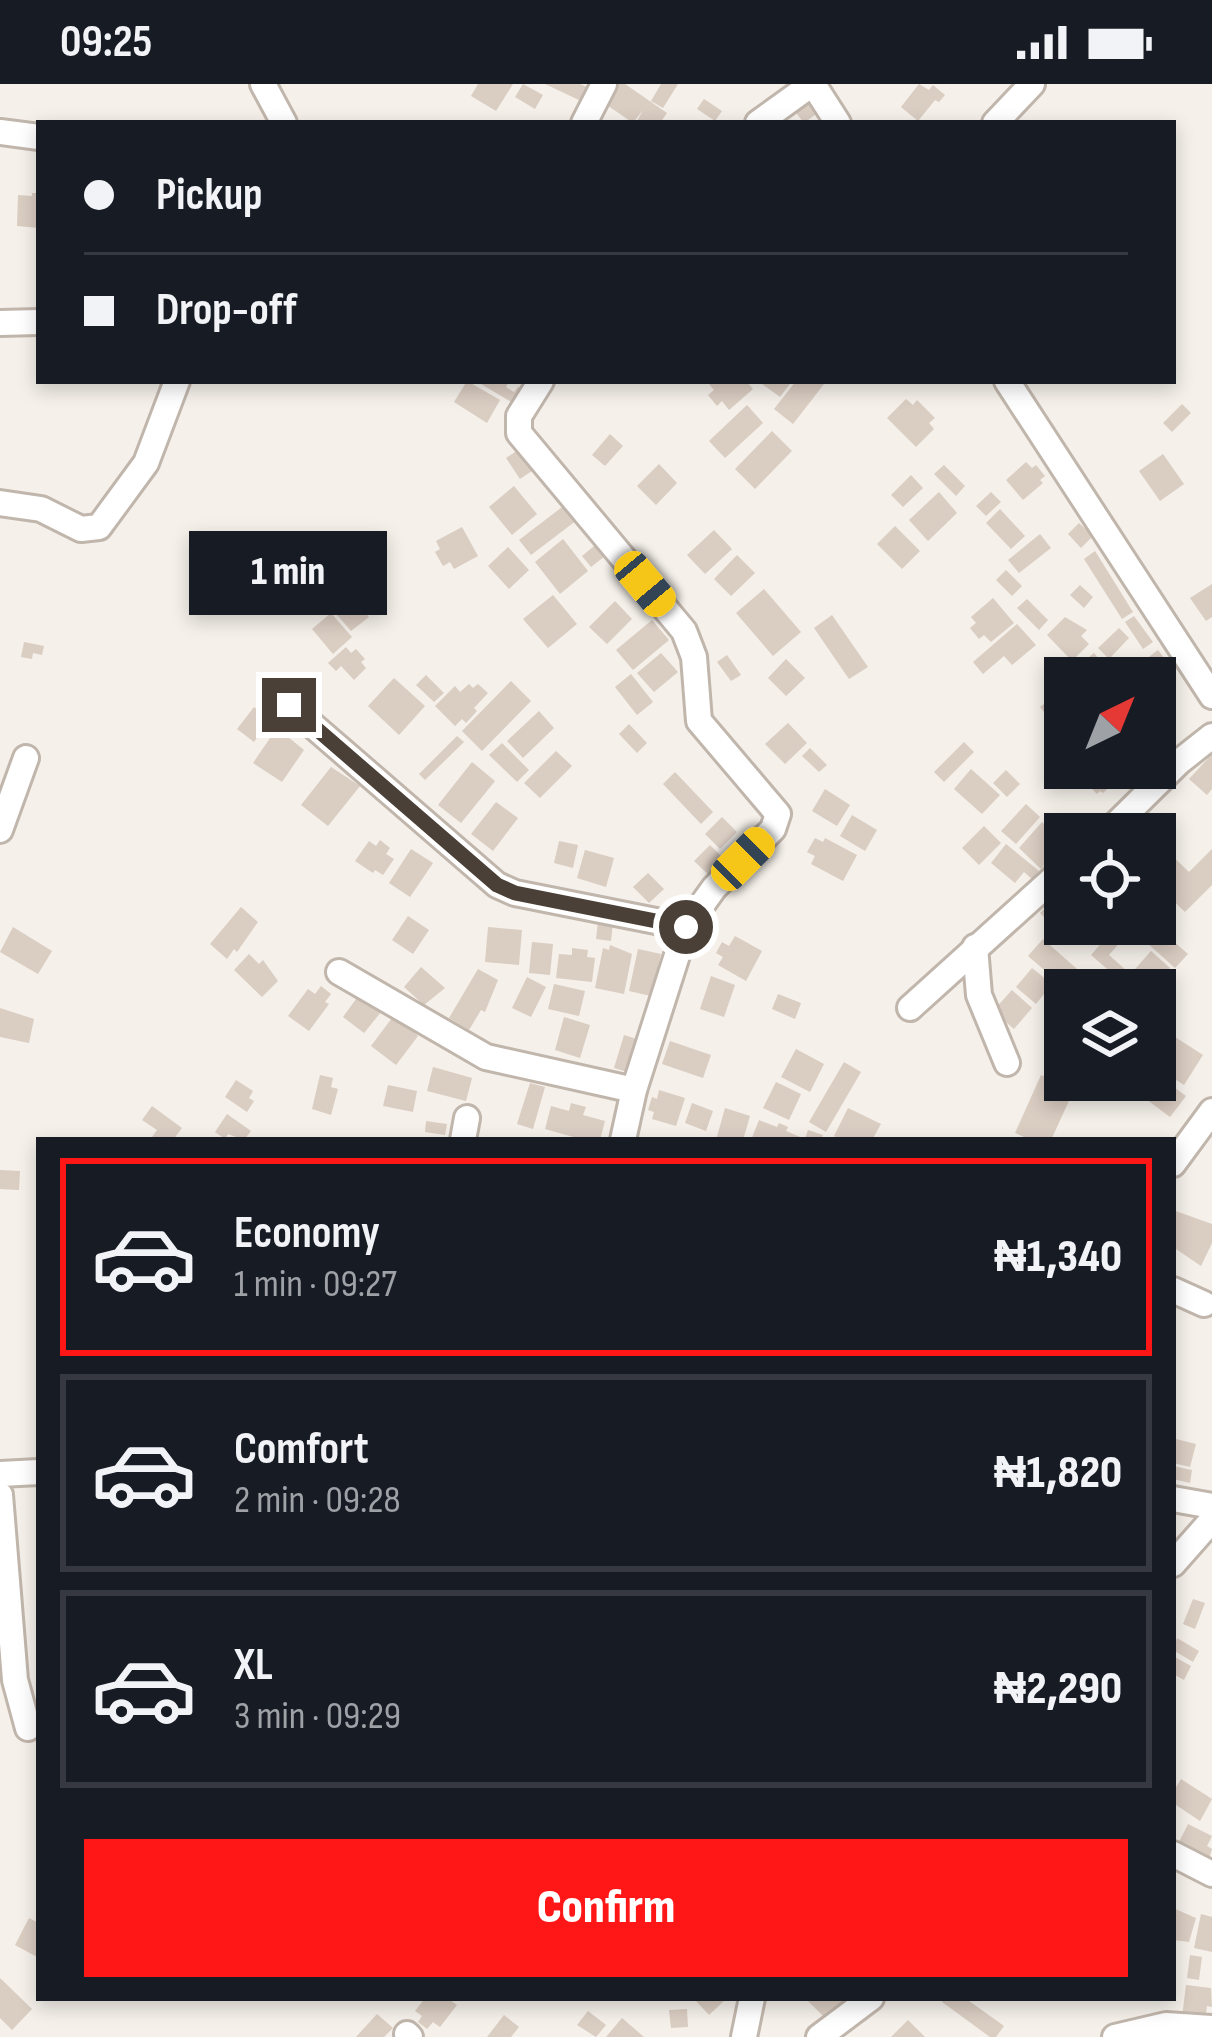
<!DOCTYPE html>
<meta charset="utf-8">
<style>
body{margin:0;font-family:"Sofia Sans Condensed",sans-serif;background:#242831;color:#f1f3f6;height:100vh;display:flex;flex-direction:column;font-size:45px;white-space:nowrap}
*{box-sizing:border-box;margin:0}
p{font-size:39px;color:#9ea1a6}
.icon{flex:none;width:66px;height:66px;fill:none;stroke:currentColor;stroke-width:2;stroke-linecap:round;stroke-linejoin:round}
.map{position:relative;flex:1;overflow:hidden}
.drawer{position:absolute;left:36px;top:1053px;width:1140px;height:864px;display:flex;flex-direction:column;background:#171b24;border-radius:0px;box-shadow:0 6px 18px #0003}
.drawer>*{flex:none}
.top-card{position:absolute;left:36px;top:36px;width:1140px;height:264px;border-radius:0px;box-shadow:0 6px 18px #0003;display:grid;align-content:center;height:264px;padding:0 48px;background:#171b24}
.needle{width:78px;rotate:43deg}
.fabs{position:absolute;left:1044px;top:573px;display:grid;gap:24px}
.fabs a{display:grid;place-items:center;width:132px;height:132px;border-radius:0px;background:#171b24;box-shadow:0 6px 18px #0003;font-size:60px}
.end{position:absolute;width:54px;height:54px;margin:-27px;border:15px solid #4a4037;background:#fff;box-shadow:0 0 0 6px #fff}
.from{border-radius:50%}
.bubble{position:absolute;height:84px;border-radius:0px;background:#171b24;box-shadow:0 6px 18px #0003;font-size:39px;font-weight:800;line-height:84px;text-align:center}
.car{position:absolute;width:36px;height:72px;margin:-36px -18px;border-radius:15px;box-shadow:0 0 9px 3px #0007;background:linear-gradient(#f5c518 24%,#345 0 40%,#f5c518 0 76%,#345 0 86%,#f5c518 0)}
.top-card b{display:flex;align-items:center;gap:42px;height:114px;font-size:45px}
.top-card b+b{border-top:3px solid #363941}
.top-card i{width:30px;height:30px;background:#f1f3f6}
ul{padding:21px 0 0;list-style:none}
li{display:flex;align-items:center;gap:36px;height:198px;margin:0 24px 18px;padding:0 24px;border:6px solid #363941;border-radius:0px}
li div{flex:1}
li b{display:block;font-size:45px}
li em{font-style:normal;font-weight:800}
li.active{border-color:#ff1717}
li>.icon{width:108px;height:108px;stroke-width:1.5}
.primary-button{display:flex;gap:24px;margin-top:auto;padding:24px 48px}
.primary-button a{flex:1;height:138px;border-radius:0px;background:#ff1717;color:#fff;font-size:48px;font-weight:800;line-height:138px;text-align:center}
.status{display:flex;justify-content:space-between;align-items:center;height:84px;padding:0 60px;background:#171b24;direction:ltr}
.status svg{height:33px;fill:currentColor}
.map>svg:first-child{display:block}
.building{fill:#dacdc2}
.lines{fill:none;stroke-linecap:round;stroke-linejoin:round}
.minor-casing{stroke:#c1b6ac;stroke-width:30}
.minor{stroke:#fff;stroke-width:24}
.route{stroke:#4a4037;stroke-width:15}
</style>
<div class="status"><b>09:25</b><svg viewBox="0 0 49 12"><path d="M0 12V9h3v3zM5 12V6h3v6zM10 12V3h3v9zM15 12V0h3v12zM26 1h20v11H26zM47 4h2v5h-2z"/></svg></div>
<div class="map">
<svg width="1212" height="1953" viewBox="0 0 1212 1953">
<rect width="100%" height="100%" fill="#f5f0ea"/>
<g class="building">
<polygon points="478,0 513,0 496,27 471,12"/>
<polygon points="523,0 543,11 535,25 515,13"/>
<polygon points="545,0 580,0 587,3 581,17"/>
<polygon points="617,0 625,0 667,29 660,39 636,39 643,26 633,39 604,19"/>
<polygon points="661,0 678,0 663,24 651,17"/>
<polygon points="919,0 929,6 933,1 945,11 939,18 935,16 918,37 901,23"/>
<polygon points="807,13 819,28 804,39 793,25"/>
<polygon points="704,15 722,27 715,37 697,25"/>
<polygon points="32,109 39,109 39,144 17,142 18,111 32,112"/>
<polygon points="467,297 500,316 487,339 454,318"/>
<polygon points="476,297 509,297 506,303 514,308 518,303 527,309 518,322"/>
<polygon points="712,297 746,297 753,305 729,326 722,317 717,322 708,311 714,306 709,300"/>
<polygon points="758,297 792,297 780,313"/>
<polygon points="796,297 824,300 793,340 774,325"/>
<polygon points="906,315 913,321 917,316 935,334 929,339 934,345 916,363 887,334"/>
<polygon points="1182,320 1191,329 1172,348 1163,339"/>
<polygon points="747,321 763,339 725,374 709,357"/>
<polygon points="772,347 792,367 755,405 735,385"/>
<polygon points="610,350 623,362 605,382 592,371"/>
<polygon points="521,364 535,385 520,395 506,374"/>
<polygon points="1163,370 1184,400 1160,417 1139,387"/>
<polygon points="1026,378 1032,384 1036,381 1045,392 1040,396 1043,399 1023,416 1006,396"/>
<polygon points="659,380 677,399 656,421 637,402"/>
<polygon points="944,381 965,402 956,412 934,390"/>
<polygon points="911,391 923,404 903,423 891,411"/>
<polygon points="514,402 537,430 512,451 489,423"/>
<polygon points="939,408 957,429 928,457 909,436"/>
<polygon points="991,408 1001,418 986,432 976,422"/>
<polygon points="570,417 581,433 531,471 519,456"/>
<polygon points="1000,425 1025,452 1011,465 986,439"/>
<polygon points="1079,439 1093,452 1081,464 1068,450"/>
<polygon points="895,442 920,467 902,485 877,460"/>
<polygon points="462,443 478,472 454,485 450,478 443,482 435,468 440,465 436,457"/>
<polygon points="714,446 732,465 705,490 687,471"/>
<polygon points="1040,450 1051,464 1019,489 1008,476"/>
<polygon points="563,455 588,487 560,510 535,478"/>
<polygon points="599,458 609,469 591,483 582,472"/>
<polygon points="508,463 529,486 509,505 488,482"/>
<polygon points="1095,467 1133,528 1122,535 1084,475"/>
<polygon points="737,471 755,489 731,512 714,495"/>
<polygon points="1006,486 1022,502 1012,512 996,496"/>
<polygon points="1212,500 1212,533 1206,537 1190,514"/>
<polygon points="1080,501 1093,513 1084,524 1070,511"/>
<polygon points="764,505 801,548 773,572 736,529"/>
<polygon points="348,509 369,533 351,547 331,524"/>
<polygon points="553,511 577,540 548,564 523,535"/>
<polygon points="993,514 1014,539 991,558 984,551 979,555 970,544 976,539 971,533"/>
<polygon points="1027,515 1048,536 1039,546 1017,524"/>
<polygon points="615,517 632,535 607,560 589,543"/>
<polygon points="331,529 352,553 333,570 312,545"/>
<polygon points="832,531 868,583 849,595 814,544"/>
<polygon points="1134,532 1153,558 1143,565 1125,538"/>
<polygon points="1065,533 1087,546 1081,552 1089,560 1072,577 1047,551"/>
<polygon points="652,536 669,556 633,586 616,566"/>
<polygon points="1017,540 1036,561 1012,581 1004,572 983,590 973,578"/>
<polygon points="1119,544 1129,554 1109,575 1098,564"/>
<polygon points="24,558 44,562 42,571 33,569 32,575 21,573"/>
<polygon points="346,563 351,569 356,565 365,575 361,578 366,584 354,596 341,582 336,587 328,579"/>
<polygon points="1158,566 1174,587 1162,595 1146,575"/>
<polygon points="661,569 678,588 654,608 637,589"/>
<polygon points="1094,569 1114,594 1097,594 1084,577"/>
<polygon points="727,571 741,591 731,597 717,578"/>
<polygon points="786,575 805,594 786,612 768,594"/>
<polygon points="631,590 653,618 637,631 615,603"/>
<polygon points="426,591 444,609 434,618 416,601"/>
<polygon points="394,594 425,622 399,651 368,622"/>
<polygon points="511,597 531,617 482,667 462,647"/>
<polygon points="469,600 473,604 478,600 488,609 474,624 477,627 466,639 462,635 455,642 435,622 455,602 460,608"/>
<polygon points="1163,602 1176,616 1155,635 1155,610"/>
<polygon points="1065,603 1065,621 1049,634 1040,623"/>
<polygon points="254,623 265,631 269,626 276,631 266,651 261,648 254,658 237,645"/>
<polygon points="539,627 554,644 523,674 507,657"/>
<polygon points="788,639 807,659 785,680 765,660"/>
<polygon points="629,640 647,659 637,669 619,650"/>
<polygon points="277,644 304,666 282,698 253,679"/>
<polygon points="457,652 464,658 425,696 419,690"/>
<polygon points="964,658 974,668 944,698 934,688"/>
<polygon points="502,659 529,686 517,698 489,671"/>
<polygon points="810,664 827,681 819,688 802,672"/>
<polygon points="556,667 572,682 540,714 524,699"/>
<polygon points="1212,670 1212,705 1207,711 1189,695"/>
<polygon points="472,678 495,697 461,739 438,721"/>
<polygon points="331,683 360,702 328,742 301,721"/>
<polygon points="1081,684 1118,684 1121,686 1116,691 1119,694 1103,709 1100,707 1097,710 1076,689"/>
<polygon points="971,685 1000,711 982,730 954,705"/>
<polygon points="1006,686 1020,700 1007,713 993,699"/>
<polygon points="675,688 713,728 701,740 663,700"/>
<polygon points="825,705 850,721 837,742 812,727"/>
<polygon points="496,718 518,734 493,767 471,750"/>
<polygon points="1026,720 1040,733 1016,760 1001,747"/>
<polygon points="852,731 877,746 865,767 840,752"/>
<polygon points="722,733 737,748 720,765 705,750"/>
<polygon points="1042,738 1065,758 1041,785 1019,764"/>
<polygon points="984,742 1001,759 979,781 962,764"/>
<polygon points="815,754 823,758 825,754 857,771 843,797 811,780 815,772 807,768"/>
<polygon points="380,756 390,764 386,770 394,775 383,791 375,786 373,789 355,777 369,757 376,762"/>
<polygon points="559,757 578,761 573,784 554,779"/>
<polygon points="1006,760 1039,787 1032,795 1024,788 1015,799 991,779"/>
<polygon points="710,761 727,778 711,793 694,777"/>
<polygon points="1163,763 1189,788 1212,765 1212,801 1185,828 1155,799 1155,771"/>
<polygon points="411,765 433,779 410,813 389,799"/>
<polygon points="585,766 614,774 606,803 577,794"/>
<polygon points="648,789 664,805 649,819 633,803"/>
<polygon points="1065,805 1065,838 1057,846 1040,829"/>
<polygon points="241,823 258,838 237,868 234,865 227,875 210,860"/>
<polygon points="408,832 429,846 413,870 392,856"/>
<polygon points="598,837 613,839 611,857 596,855"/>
<polygon points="1126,840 1154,840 1188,870 1175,884"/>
<polygon points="13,843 52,867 38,890 0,868"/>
<polygon points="488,843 522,846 519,881 485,878"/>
<polygon points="1112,847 1122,856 1109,871 1127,887 1120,896 1091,871"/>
<polygon points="735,852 762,867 746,897 718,881 723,873 716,869 722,858 729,862"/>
<polygon points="1043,855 1077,885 1063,902 1028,872"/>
<polygon points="532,858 553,860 550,891 529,889"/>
<polygon points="610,861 632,870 624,910 595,904 603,864 609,866"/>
<polygon points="572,864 588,866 587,873 595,874 592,898 556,894 559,870 572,871"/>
<polygon points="638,865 661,870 651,912 629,907"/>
<polygon points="1151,867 1170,884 1150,906 1130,906 1122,900"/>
<polygon points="249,870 259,880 263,876 278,897 262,913 234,886"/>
<polygon points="421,883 445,904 424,921 404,903"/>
<polygon points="1032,884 1052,900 1036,920 1016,903"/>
<polygon points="478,885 498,896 485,928 481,926 469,946 449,934"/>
<polygon points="711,892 735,901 724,933 700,925"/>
<polygon points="527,893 546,903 531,933 512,924"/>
<polygon points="554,900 585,907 579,932 548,925"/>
<polygon points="321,902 331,910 325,918 329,920 309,947 288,932 308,905 315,910"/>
<polygon points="1012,906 1032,924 1014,945 993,927"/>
<polygon points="778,910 801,919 795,935 772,925"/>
<polygon points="359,911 378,919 374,924 381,928 364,949 343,933"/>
<polygon points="0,924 34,935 29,959 0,953"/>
<polygon points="395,930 418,952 396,981 371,962"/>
<polygon points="564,933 590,941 580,974 555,966"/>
<polygon points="624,951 643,957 634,990 614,984"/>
<polygon points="1175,953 1203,971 1184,1001 1156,983"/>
<polygon points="670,957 711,971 703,994 662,980"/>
<polygon points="796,965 824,980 810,1008 781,993"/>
<polygon points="844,978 861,988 826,1048 809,1038"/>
<polygon points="433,983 472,994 466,1017 427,1007"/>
<polygon points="1155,989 1186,1012 1170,1033 1134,1006 1141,996 1155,996"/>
<polygon points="320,991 333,994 331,1003 338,1005 331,1031 312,1025"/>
<polygon points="1041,991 1074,1006 1051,1056 1031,1056 1015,1049"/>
<polygon points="236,996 253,1007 249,1014 254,1017 247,1028 225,1013"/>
<polygon points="776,998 801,1010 789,1036 763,1024"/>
<polygon points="530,999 545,1003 533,1045 517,1040"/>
<polygon points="388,1001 417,1007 413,1028 383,1022"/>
<polygon points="659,1006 685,1014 676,1042 652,1035 654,1028 648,1026 652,1013 657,1015"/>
<polygon points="571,1019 586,1023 583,1031 605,1037 600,1056 584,1056 545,1045 551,1022 569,1027"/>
<polygon points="692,1019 713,1027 706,1047 685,1039"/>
<polygon points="152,1022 182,1044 173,1056 152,1053 157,1046 142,1036"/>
<polygon points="725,1024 750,1032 743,1056 716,1056"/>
<polygon points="848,1024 881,1040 872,1056 841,1056 834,1052"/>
<polygon points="227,1030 251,1047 244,1056 228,1050 225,1055 215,1048"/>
<polygon points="759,1036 777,1043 779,1039 788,1043 786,1047 805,1055 808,1046 823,1051 821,1056 751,1056"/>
<polygon points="426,1037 447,1040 445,1051 425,1048"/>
<polygon points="0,1086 20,1087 19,1106 0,1105"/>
<polygon points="1173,1126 1212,1140 1212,1159 1201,1182 1173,1163"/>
<polygon points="1176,1355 1196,1360 1190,1383 1173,1379"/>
<polygon points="1173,1382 1192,1386 1190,1399 1173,1395"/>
<polygon points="1193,1515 1205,1519 1195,1545 1183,1540"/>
<polygon points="1177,1554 1199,1567 1193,1578 1173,1566"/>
<polygon points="1173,1572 1191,1582 1184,1596 1173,1590"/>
<polygon points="1181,1695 1212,1715 1200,1737 1173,1719 1173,1708"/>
<polygon points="1188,1740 1212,1752 1207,1762 1212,1765 1208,1778 1177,1762"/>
<polygon points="1173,1824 1196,1834 1189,1858 1173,1856"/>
<polygon points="1201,1830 1212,1833 1212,1868 1194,1864"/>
<polygon points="29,1834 39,1839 39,1874 15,1861"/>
<polygon points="1190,1871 1202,1873 1199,1896 1187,1894"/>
<polygon points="0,1894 32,1925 12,1946 0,1934"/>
<polygon points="1186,1901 1211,1904 1212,1923 1207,1922 1205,1936 1182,1933"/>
<polygon points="425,1914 447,1914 457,1921 440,1943 433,1938 427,1945 418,1938 422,1932 415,1927"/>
<polygon points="699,1914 727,1914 709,1931 696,1917"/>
<polygon points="811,1914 848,1914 827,1936 808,1917"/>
<polygon points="945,1914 965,1914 1004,1942 996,1953 990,1953 942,1918"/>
<polygon points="687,1925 688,1943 671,1944 669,1926"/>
<polygon points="588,1927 606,1941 596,1953 577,1941"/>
<polygon points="377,1930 393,1944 384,1953 356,1953"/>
<polygon points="504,1931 519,1943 511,1953 487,1953"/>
<polygon points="622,1934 644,1953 606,1953"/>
<polygon points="908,1936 925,1953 891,1953"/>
</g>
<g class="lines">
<g class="minor-casing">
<g id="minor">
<polyline points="263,0 284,39"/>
<polyline points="813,0 838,39"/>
<polyline points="584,39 604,0"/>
<polyline points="758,39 812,0"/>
<polyline points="995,39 1032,0"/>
<polyline points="0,48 39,53"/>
<polyline points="0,239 39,238"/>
<polyline points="541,297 519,332 519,349 684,547 694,573 699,637 778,730 773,745 714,804 686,843 634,1006 623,1056"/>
<polyline points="1007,297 1212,612"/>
<polyline points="0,419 41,425 81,445 99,443 146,379 177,297"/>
<polyline points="289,621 497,801 515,809 686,843"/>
<polyline points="0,746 26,674"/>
<polyline points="1106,750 1179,678 1212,652"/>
<polyline points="975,863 979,911 1007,979"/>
<polyline points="339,888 486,973 634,1006"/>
<polyline points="910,924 1065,784"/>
<polyline points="463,1056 467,1034"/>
<polyline points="1173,1080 1212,1027"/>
<polyline points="1173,1206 1204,1220"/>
<polyline points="0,1390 39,1388"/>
<polyline points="0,1411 15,1596 28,1644"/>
<polyline points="1173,1415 1212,1422"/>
<polyline points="1173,1480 1212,1436"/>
<polyline points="1173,1770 1212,1790"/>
<polyline points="407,1950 410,1953"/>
<polyline points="744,1953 752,1914"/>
<polyline points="819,1953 871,1914"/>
<polyline points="1115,1953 1166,1941 1212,1944"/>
</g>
</g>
<use href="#minor" class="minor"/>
</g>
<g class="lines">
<polyline class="route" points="289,621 497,801 515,809 686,843"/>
</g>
</svg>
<div class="fabs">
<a><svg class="needle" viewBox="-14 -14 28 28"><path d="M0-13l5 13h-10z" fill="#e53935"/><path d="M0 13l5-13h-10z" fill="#9ea1a6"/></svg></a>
<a><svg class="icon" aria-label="locate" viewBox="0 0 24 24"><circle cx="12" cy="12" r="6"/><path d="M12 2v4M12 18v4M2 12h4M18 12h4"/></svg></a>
<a><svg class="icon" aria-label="layers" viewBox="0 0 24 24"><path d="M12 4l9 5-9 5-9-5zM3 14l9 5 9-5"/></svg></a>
</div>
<i class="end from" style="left:686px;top:843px"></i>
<i class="end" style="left:289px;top:621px"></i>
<div class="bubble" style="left:189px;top:447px;width:198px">1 min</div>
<i class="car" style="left:645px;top:500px;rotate:140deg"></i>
<i class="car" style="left:743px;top:775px;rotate:45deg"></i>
<div class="top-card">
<b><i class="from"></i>Pickup</b>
<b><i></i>Drop-off</b>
</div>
<section class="drawer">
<ul>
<li class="active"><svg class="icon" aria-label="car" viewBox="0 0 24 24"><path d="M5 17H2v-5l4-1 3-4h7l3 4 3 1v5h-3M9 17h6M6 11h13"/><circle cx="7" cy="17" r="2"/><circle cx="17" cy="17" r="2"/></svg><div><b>Economy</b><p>1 min · 09:27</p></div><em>₦1,340</em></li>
<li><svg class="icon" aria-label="car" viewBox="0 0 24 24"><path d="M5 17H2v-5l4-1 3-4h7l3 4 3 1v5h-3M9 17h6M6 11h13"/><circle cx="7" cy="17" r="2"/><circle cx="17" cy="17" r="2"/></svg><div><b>Comfort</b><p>2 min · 09:28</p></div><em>₦1,820</em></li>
<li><svg class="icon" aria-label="car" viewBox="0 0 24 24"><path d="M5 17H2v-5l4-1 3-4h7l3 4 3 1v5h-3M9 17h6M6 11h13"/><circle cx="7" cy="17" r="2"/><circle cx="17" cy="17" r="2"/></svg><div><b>XL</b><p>3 min · 09:29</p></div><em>₦2,290</em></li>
</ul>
<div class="primary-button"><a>Confirm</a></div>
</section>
</div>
